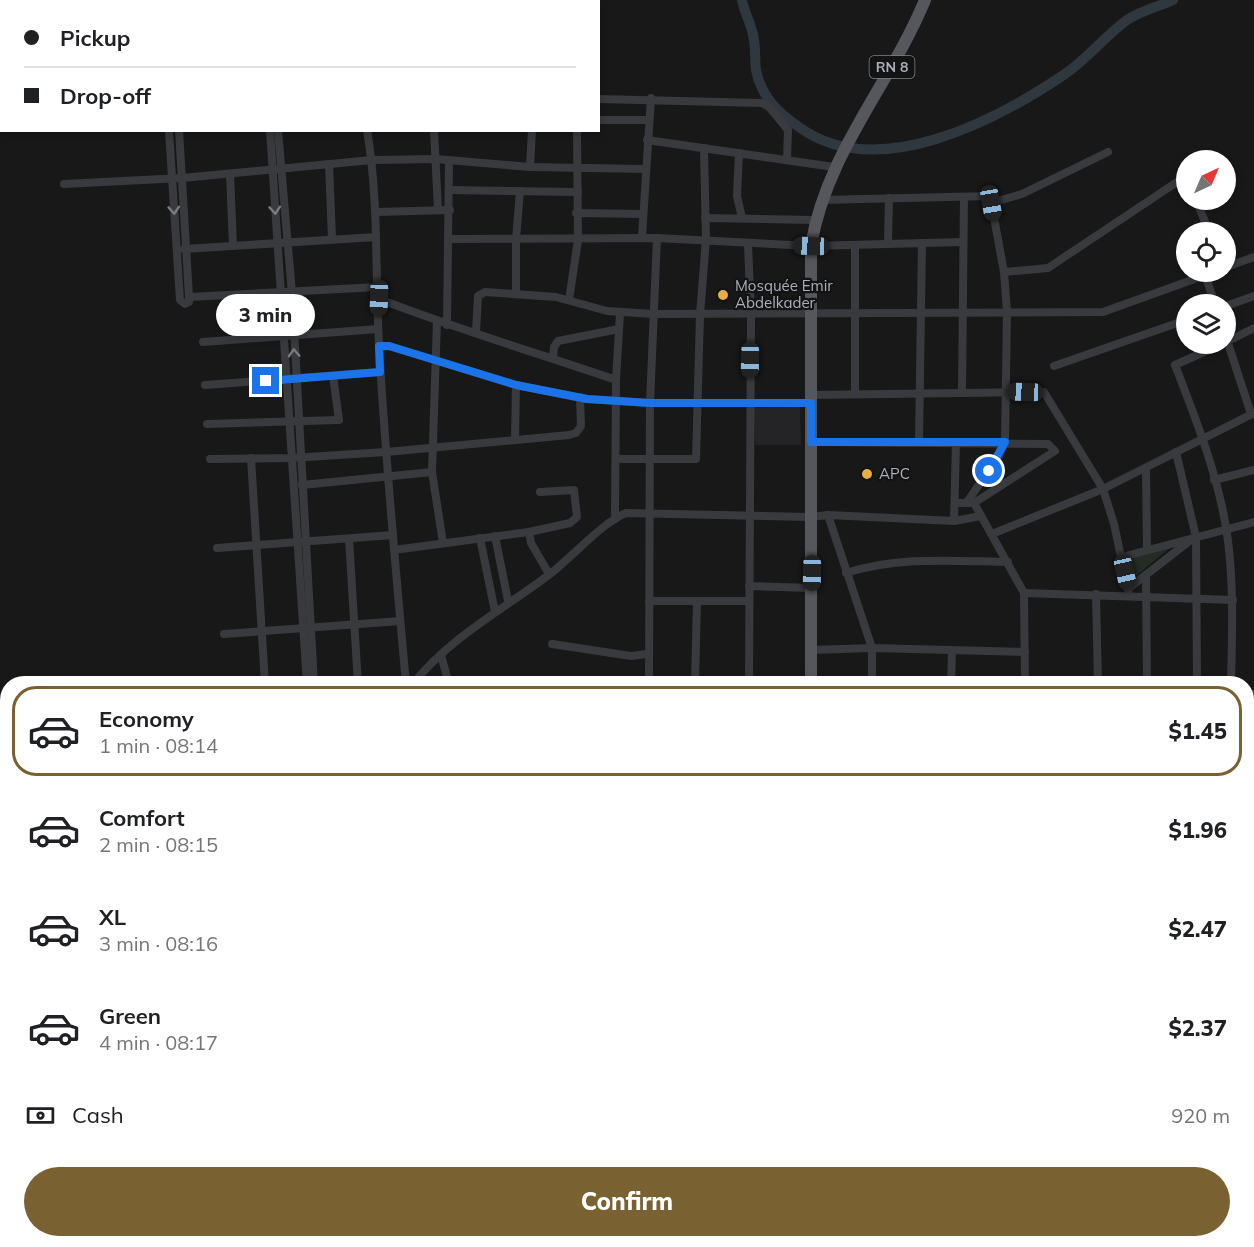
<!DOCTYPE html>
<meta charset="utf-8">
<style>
body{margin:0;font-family:Mulish,sans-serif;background:#f2f2f2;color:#202124;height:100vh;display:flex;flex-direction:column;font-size:22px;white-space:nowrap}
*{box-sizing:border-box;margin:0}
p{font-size:20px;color:#757577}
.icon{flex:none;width:33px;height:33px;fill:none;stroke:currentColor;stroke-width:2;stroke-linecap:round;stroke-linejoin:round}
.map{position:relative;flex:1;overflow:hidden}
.panel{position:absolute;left:0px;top:676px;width:1254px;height:572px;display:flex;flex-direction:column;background:#fff;border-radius:24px 24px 0 0;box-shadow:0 3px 9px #0003}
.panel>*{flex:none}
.top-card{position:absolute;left:0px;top:0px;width:600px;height:132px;box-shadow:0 3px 9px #0003;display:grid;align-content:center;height:132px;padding:0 24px;background:#fff}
.needle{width:39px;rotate:44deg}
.tools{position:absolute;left:1176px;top:150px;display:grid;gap:12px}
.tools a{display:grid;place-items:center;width:60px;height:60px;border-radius:50%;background:#fff;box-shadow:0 3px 9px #0003;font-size:30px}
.end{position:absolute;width:27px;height:27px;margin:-14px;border:8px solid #1a73e8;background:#fff;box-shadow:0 0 0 3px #fff}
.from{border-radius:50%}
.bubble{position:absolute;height:42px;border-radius:21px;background:#fff;box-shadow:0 3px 9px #0003;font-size:20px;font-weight:800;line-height:42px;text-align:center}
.car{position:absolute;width:18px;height:36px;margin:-18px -9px;border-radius:8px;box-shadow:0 0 4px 2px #0007;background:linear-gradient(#222 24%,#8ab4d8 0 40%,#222 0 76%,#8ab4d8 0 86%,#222 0)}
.top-card b{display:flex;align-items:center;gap:21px;height:57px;font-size:22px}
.top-card b+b{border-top:2px solid #e0e0e0}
.top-card i{width:15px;height:15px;background:#202124}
ul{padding:10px 0 0;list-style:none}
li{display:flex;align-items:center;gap:18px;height:90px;margin:0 12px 9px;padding:0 12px;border:3px solid transparent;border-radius:24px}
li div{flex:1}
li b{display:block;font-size:22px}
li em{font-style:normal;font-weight:800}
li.active{border-color:#7a6132}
li>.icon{width:54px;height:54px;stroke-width:1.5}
.pay{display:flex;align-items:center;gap:15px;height:66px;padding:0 24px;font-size:22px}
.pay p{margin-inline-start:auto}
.action{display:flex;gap:12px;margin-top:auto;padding:12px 24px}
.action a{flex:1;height:69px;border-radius:36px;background:#7a6132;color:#fff;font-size:24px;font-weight:800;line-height:69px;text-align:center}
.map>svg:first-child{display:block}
.built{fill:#242426}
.green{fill:#242c25}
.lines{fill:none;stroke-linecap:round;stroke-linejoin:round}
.river{stroke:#30383f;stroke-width:10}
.street{stroke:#393a3e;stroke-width:8}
.secondary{stroke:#47494e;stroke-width:10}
.primary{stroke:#55575d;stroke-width:12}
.oneway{stroke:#787a81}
.route{stroke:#1a73e8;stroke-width:8}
.poi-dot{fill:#e7af42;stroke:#131314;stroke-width:2}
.labels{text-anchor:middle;stroke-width:4.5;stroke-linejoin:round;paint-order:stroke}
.shield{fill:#131314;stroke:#7d8087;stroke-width:1.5}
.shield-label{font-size:14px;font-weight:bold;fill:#abafb8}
.poi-label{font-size:15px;fill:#abafb8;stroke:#131314;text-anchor:start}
</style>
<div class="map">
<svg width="1254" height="1247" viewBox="0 0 1254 1247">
<rect width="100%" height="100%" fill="#181819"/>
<polygon class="built" points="800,407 801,445 755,445 754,408"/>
<polygon class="green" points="1171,547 1132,579 1128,557"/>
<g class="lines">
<path class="river" d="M742 0C744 12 751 23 753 35 758 55 751 66 762 88 770 105 783 116 799 127 877 184 997 120 1065 74 1087 59 1105 36 1127 20 1140 11 1158 7 1173 0"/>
<g class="street">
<polyline points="598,99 762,103 769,107 788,130 787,159"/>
<polyline points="598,120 649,120"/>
<polyline points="270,130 307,684"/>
<polyline points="278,130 292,293 314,684"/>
<path d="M367 130C379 201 375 272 379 344 385 457 396 571 406 684"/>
<polyline points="434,130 438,210"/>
<polyline points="169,131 180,300 185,304 189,302 189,297 179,130"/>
<polyline points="647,140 834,167"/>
<polyline points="739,153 737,196 742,218"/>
<polyline points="329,164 332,239"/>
<polyline points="530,167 532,130"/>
<polyline points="230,174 233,246"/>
<polyline points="64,184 182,178 372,160 436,159 530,167 645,169"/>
<polyline points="450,190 578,192"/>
<polyline points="821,200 990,196 1004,272 1007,312 1005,442 999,456 967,502"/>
<polyline points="991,203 1022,194 1108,152"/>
<polyline points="1199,207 1209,232"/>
<polyline points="376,212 450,210"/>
<polyline points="576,213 643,214"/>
<polyline points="705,218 815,220"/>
<polyline points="642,237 651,98"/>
<polyline points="450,239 657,238 811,246 963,242"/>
<polyline points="748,244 751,316 749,684"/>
<polyline points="888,244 889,198"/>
<polyline points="184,249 376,237"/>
<polyline points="1226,267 1254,257"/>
<polyline points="1004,272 1048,268 1186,176"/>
<polyline points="1205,275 1215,304"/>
<polyline points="516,294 516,239 520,191"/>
<polyline points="189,297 378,287"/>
<path d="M379 299C457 329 537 353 616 380"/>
<polyline points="569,300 578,240 577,130"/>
<polyline points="1226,306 1254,296"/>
<polyline points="437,321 432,472 443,543"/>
<polyline points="447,325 449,161"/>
<polyline points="476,332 478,296 485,292 556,297 607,311 653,314 1103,312 1214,272"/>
<polyline points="1226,337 1251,414"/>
<polyline points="203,342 378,329"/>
<polyline points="1226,342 1254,328"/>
<path d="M1222 344 1175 365C1196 419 1221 483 1228 541 1234 589 1232 636 1231 684"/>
<polyline points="379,347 389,346 516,385 587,399 650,403 811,403"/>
<polyline points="553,358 554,347 558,341 619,329"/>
<polyline points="1054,366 1186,320"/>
<polyline points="205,385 380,372"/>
<polyline points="962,392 964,197"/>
<polyline points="855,394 855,245"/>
<polyline points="811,395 1044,392 1103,489 1114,524 1129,595"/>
<polyline points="207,424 339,420 333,376"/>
<polyline points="515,440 516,385"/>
<polyline points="811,442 1048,444 1055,451 974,503"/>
<polyline points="919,442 922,243"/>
<polyline points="1176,452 1196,537 1197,684"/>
<polyline points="251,458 265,684"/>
<polyline points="210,459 291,458 386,452 569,435 576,433 581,426 580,397"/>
<polyline points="616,459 696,459 700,315 706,239 704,148"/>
<polyline points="1146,468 1147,550"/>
<polyline points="1214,480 1254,470"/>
<polyline points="302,485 432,472"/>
<polyline points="955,503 974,503 1024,593 1025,684"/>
<polyline points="828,515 872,648 872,684"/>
<polyline points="615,519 616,380 620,313"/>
<polyline points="954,521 956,442"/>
<polyline points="529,532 570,523 577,517 574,490 540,492"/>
<polyline points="992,534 1103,489 1254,413"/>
<polyline points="495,536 508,601"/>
<polyline points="480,538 495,612"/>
<polyline points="349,539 358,684"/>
<polyline points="217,548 393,535"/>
<polyline points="394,550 529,532 531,543 549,574"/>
<polyline points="1122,557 1254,522"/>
<path d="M846 573C900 556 952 561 1008 562"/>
<polyline points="1146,575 1147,684"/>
<polyline points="749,586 812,588"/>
<polyline points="1129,588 1192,539"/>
<polyline points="1024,593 1233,600"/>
<polyline points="1096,594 1098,684"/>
<polyline points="649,601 749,601"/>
<polyline points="224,634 400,621"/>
<polyline points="552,644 631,656 647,654"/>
<polyline points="811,650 872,648 1025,652"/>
<polyline points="441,655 449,684"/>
<path d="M413 684C450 637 504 609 550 574 572 557 603 522 626 513L811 517 828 515 954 521 981 516"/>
<polyline points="649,684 650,403 657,238"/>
<polyline points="695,684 697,601"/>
<polyline points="951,684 952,651"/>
<polyline points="1246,751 1254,751"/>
<polyline points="1246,799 1254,799"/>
<polyline points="1246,851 1254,851"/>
<polyline points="1246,903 1254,903"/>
<polyline points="1246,914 1254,914"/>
<polyline points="265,1240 268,1247"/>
<polyline points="522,1240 524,1247"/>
<polyline points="534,1240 535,1247"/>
<polyline points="591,1240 593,1247"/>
<polyline points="859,1240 860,1247"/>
<polyline points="932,1240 932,1247"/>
<polyline points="1157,1240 1157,1247"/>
<polyline points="1166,1240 1166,1247"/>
<polyline points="100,1247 113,1240"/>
<polyline points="741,1247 741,1240"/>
<polyline points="753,1247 753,1240"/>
<polyline points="821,1247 821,1240"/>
<polyline points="892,1247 892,1240"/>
<polyline points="1008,1247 1008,1240"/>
</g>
<g class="secondary">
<polyline points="1246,695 1254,695"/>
<polyline points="1246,703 1254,703"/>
<polyline points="0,795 8,791"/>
<polyline points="0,804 8,800"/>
</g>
<g class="primary">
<path d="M811 684V246C826 153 890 85 925 0"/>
<polyline points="0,1185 8,1199"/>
<polyline points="30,1240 33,1247"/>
<polyline points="809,1240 810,1247"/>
</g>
</g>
<defs><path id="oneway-chevron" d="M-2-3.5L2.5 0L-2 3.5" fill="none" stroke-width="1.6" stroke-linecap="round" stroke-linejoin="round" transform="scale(1.5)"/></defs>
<g class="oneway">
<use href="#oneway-chevron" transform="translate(174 210) rotate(86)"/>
<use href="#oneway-chevron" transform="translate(275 210) rotate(86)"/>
<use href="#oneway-chevron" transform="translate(294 353) rotate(-93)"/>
</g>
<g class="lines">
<polyline class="route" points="266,381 380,372 379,346 389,346 516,385 587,399 650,403 811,403 811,442 1005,442 989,471"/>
</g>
<g class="poi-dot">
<circle cx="723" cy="295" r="6"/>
<circle cx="867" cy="474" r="6"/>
</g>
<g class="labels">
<rect class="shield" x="869.5" y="56" width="45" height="22" rx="4.5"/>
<g class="shield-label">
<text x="892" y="72">RN 8</text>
</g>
<g class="poi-label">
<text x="735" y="291">Mosquée Emir<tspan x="735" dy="17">Abdelkader</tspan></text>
<text x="879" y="479">APC</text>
</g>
</g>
</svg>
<div class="tools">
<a><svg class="needle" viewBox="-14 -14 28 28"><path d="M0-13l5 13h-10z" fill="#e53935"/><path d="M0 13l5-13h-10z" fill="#757577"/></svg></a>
<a><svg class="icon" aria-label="locate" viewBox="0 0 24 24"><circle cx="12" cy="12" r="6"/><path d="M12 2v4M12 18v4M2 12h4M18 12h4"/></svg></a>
<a><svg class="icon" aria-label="layers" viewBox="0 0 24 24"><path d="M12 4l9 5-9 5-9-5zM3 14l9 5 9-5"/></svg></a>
</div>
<i class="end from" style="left:989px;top:471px"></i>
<i class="end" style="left:266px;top:381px"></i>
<div class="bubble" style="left:216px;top:294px;width:99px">3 min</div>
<i class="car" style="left:991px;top:203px;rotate:170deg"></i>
<i class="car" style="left:811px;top:246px;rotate:272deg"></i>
<i class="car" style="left:379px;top:298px;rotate:182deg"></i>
<i class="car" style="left:750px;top:360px;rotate:181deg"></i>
<i class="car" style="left:1025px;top:392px;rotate:272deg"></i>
<i class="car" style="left:1125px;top:572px;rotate:167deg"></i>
<i class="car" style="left:812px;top:573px;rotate:181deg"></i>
<div class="top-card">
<b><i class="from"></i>Pickup</b>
<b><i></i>Drop-off</b>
</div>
<section class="panel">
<ul>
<li class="active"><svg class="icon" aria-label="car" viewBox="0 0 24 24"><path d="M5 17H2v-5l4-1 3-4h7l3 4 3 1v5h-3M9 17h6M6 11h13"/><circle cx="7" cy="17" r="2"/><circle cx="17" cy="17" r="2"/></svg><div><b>Economy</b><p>1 min · 08:14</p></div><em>$1.45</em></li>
<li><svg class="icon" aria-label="car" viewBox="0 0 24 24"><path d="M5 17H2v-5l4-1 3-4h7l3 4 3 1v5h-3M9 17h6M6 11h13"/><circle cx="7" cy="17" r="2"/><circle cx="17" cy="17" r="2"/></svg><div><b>Comfort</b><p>2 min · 08:15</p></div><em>$1.96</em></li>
<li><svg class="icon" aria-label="car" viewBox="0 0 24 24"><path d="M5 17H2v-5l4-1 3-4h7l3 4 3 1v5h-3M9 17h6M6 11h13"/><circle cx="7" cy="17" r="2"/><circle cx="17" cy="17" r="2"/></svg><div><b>XL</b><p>3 min · 08:16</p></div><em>$2.47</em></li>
<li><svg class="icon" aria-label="car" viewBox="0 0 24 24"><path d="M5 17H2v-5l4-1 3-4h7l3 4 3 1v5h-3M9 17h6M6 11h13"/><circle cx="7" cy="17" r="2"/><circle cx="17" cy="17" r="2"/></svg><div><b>Green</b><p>4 min · 08:17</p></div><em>$2.37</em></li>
</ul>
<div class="pay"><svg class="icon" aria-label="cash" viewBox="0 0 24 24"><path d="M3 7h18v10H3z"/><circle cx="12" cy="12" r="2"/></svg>Cash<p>920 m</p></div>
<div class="action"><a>Confirm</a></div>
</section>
</div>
